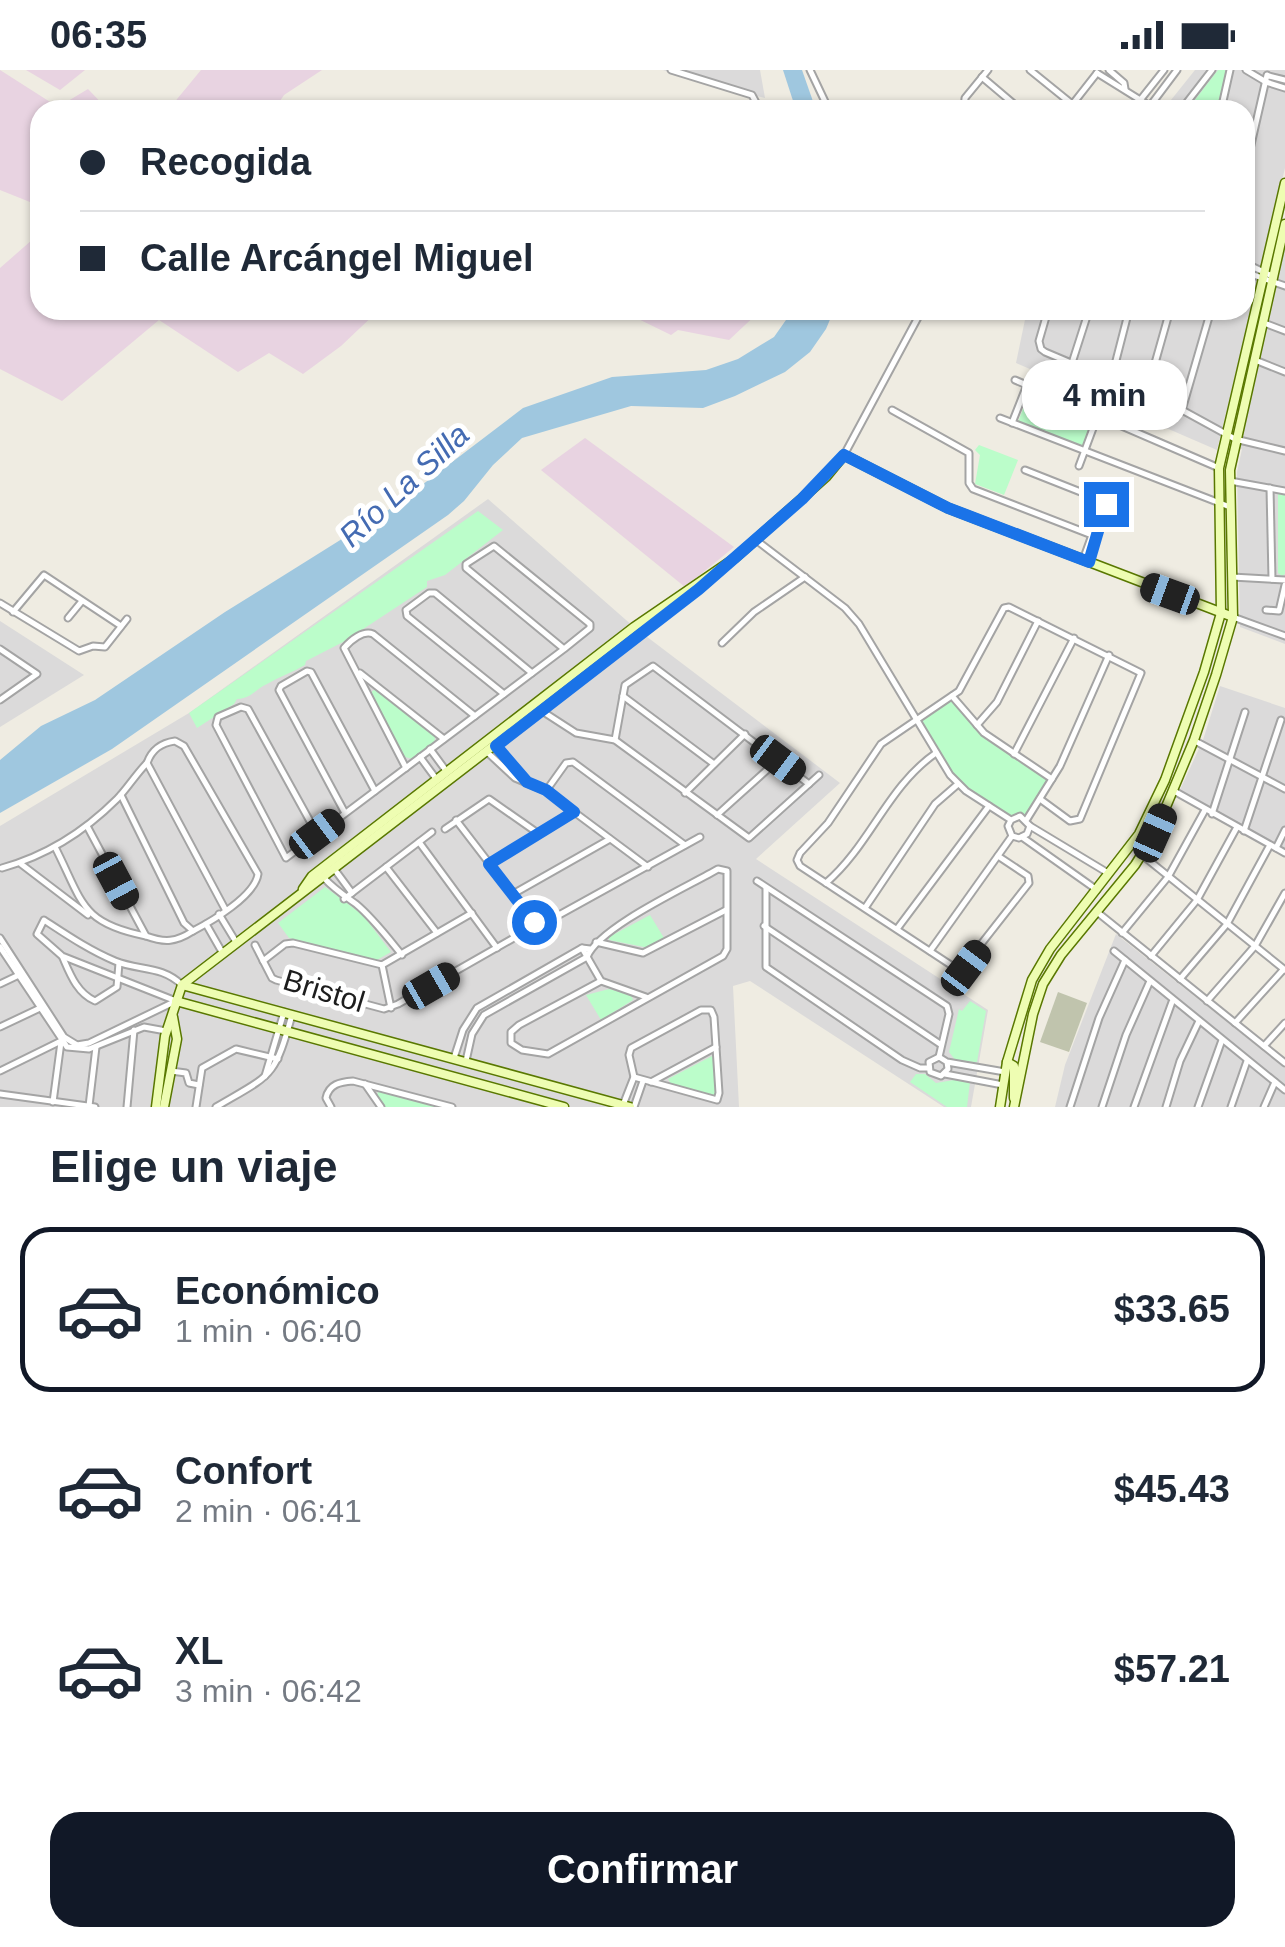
<!DOCTYPE html>
<html lang="es">
<meta charset="utf-8">
<style>
body{margin:0;font-family:Arial,sans-serif;background:#f6f6f7;color:#1f2937;height:100vh;display:flex;flex-direction:column;font-size:38px;white-space:nowrap}
*{box-sizing:border-box;margin:0}
p{font-size:32px;color:#747a83}
.icon{flex:none;width:55px;height:55px;fill:none;stroke:currentColor;stroke-width:2;stroke-linecap:round;stroke-linejoin:round}
.map{position:relative;height:1037px;overflow:hidden}
.sheet{display:flex;flex-direction:column;background:#fff;flex:1}
.sheet>*{flex:none}
.banner{position:absolute;left:30px;top:30px;width:1225px;height:220px;border-radius:30px;box-shadow:0 2px 8px #0004;display:grid;align-content:center;height:220px;padding:0 50px;background:#fff}
.end{position:absolute;width:45px;height:45px;margin:-22px;border:12px solid #1a73e8;background:#fff;box-shadow:0 0 0 5px #fff}
.from{border-radius:50%}
.bubble{position:absolute;height:70px;border-radius:30px;background:#fff;box-shadow:0 2px 8px #0004;font-size:32px;font-weight:600;line-height:70px;text-align:center}
.car{position:absolute;width:30px;height:60px;margin:-30px -15px;border-radius:12px;box-shadow:0 0 8px 2px #0007;background:linear-gradient(#222 24%,#8ab4d8 0 40%,#222 0 76%,#8ab4d8 0 86%,#222 0)}
.banner b{display:flex;align-items:center;gap:35px;height:95px;font-size:38px}
.banner b+b{border-top:2px solid #e0e1e3}
.banner i{width:25px;height:25px;background:#1f2937}
ul{padding:0;list-style:none}
li{display:flex;align-items:center;gap:30px;height:165px;margin:0 20px 15px;padding:0 30px;border:5px solid transparent;border-radius:30px}
li div{flex:1}
li b{display:block;font-size:38px}
li em{font-style:normal;font-weight:600}
li.selected{border-color:#111827}
li>.icon{width:90px;height:90px;stroke-width:1.5}
h2{padding:0 50px;font-size:45px;line-height:120px}
.primary-button{display:flex;gap:20px;margin-top:auto;padding:20px 50px}
.primary-button a{flex:1;height:115px;border-radius:30px;background:#111827;color:#fff;font-size:40px;font-weight:600;line-height:115px;text-align:center}
.status{display:flex;justify-content:space-between;align-items:center;height:70px;padding:0 50px;background:#fff;direction:ltr}
.status svg{height:28px;fill:currentColor}
.map>svg:first-child{display:block}
.residential{fill:#dbdada}
.industrial{fill:#e8d3e1}
.construction{fill:#c0c4ad}
.park{fill:#bbfdca}
.water{fill:#9fc7df}
.lines{fill:none;stroke-linecap:round;stroke-linejoin:round}
.street-casing{stroke:#a4a4a4;stroke-width:9}
.secondary-casing{stroke:#597800;stroke-width:11}
.street{stroke:#fff;stroke-width:5}
.secondary{stroke:#eefdb2;stroke-width:8}
.route{stroke:#1a73e8;stroke-width:12}
.labels{text-anchor:middle;stroke-width:10;stroke-linejoin:round;paint-order:stroke}
.street-label{font-size:30px;fill:#1d1d1d;stroke:#fff}
.water-label{font-size:32px;font-style:italic;fill:#446bb2;stroke:#fff}
</style>
<div class="status"><b>06:35</b><svg viewBox="0 0 49 12"><path d="M0 12V9h3v3zM5 12V6h3v6zM10 12V3h3v9zM15 12V0h3v12zM26 1h20v11H26zM47 4h2v5h-2z"/></svg></div>
<div class="map">
<svg width="1285" height="1037" viewBox="0 0 1285 1037">
<rect width="100%" height="100%" fill="#efece2"/>
<g class="residential">
<polygon points="663,0 760,0 765,28 694,11"/>
<polygon points="1195,0 1285,0 1285,98 1217,380 1016,293 1027,240 1245,240 1245,40 1163,40"/>
<polygon points="1285,170 1285,574 1240,557 1237,402 1242,379 1232,377"/>
<polygon points="488,429 634,557 840,713 756,789 988,940 971,1037 944,1037 750,911 733,916 739,1037 0,1037 0,756 189,643"/>
<polygon points="0,551 84,605 0,657"/>
<polygon points="1220,616 1285,638 1285,780 1179,722 1203,670"/>
<polygon points="1116,864 1285,998 1285,1037 1055,1037 1065,995"/>
</g>
<g class="industrial">
<polygon points="0,0 58,37 88,19 108,40 40,40 40,136 0,120"/>
<polygon points="26,0 85,0 60,20"/>
<polygon points="201,0 322,0 284,25 274,40 168,40"/>
<polygon points="40,163 40,240 379,240 341,276 303,304 269,283 238,302 159,250 62,331 0,299 0,198"/>
<polygon points="620,240 761,240 729,270 678,260 671,265"/>
<polygon points="585,368 734,477 685,517 541,400"/>
</g>
<polygon class="construction" points="1058,922 1087,933 1069,982 1040,972"/>
<g class="park">
<polygon points="1218,0 1225,0 1226,4 1218,40 1187,40"/>
<polygon points="1030,320 1094,348 1083,377 1018,352"/>
<polygon points="979,375 1018,390 1004,425 975,414 980,385 975,380"/>
<polygon points="1278,423 1285,425 1285,504 1282,506 1278,503"/>
<path d="M478 441 503 460 445 505 427 511V517L345 571 306 591 305 595C293 602 279 607 267 614 254 620 252 628 237 629L234 634 197 658 189 643Z"/>
<polygon points="377,619 435,667 434,675 413,689 405,687 372,625 372,621"/>
<polygon points="952,626 984,663 1052,709 1027,749 1011,750 958,714 917,650"/>
<polygon points="325,817 363,845 391,882 377,890 289,868 278,853"/>
<polygon points="650,845 664,868 649,878 609,870 609,867"/>
<polygon points="609,919 631,925 633,930 601,950 586,925"/>
<polygon points="970,931 986,941 977,992 956,991 949,982 959,939 962,941"/>
<polygon points="712,986 716,990 716,1029 671,1014 668,1009"/>
<polygon points="916,1004 925,1004 936,1013 954,1010 970,1012 967,1037 947,1037 910,1012"/>
<polygon points="378,1022 384,1022 438,1037 385,1037 377,1026"/>
</g>
<g class="water">
<polygon points="783,0 802,0 816,40 796,40"/>
<polygon points="793,240 834,240 826,259 810,282 785,302 735,326 703,338 631,336 522,368 493,395 464,431 448,445 112,679 0,743 0,690 41,656 95,630 225,542 393,437 523,338 612,307 706,300 738,289 774,267"/>
</g>
<g class="lines">
<g class="street-casing">
<g id="street">
<polyline points="671,0 752,25 760,40"/>
<polyline points="810,0 829,40"/>
<polyline points="1030,0 1072,34"/>
<polyline points="1109,0 1124,13 1125,19"/>
<polyline points="1246,0 1266,12 1285,18"/>
<polyline points="1097,3 1150,36"/>
<polyline points="1269,6 1285,10"/>
<polyline points="982,7 1021,40"/>
<polyline points="1141,29 1164,0"/>
<polyline points="964,40 965,28 988,0"/>
<polyline points="1068,40 1097,3"/>
<polyline points="1147,40 1177,0"/>
<polyline points="1181,40 1212,0"/>
<polyline points="1221,40 1230,0"/>
<polyline points="1245,101 1267,5"/>
<polyline points="1245,193 1274,207"/>
<polyline points="1245,202 1285,216"/>
<polyline points="1048,240 1039,271 1041,279 1045,282 1182,340 1235,369 1285,381"/>
<polyline points="1264,253 1285,261"/>
<polyline points="1255,290 1285,302"/>
<polyline points="1072,293 1089,240"/>
<polyline points="1015,310 1219,398"/>
<polyline points="1146,325 1170,240"/>
<polyline points="892,340 969,383 969,413 973,419 1097,467"/>
<polyline points="1182,340 1211,240"/>
<polyline points="1000,348 1230,437"/>
<polyline points="1012,353 1027,315"/>
<polyline points="844,385 922,240"/>
<polyline points="1079,396 1111,310 1129,240"/>
<polyline points="1025,400 1106,432 1089,492"/>
<polyline points="1230,411 1285,421"/>
<polyline points="1270,418 1272,509"/>
<polyline points="756,470 845,538 859,554 950,705 966,721 1011,750 1020,746 1030,756 1027,764 1019,768 1012,766 1008,756 1011,750"/>
<polyline points="1083,490 1092,465"/>
<polyline points="1232,507 1285,510"/>
<polyline points="0,533 79,581 93,576 105,577 127,549"/>
<polyline points="1266,540 1279,541 1285,515"/>
<polyline points="13,542 44,505 121,556"/>
<polyline points="1233,547 1285,566"/>
<polyline points="68,548 82,531"/>
<polyline points="722,573 754,542 805,507"/>
<polyline points="0,579 37,604 0,630"/>
<polyline points="360,603 444,669"/>
<polyline points="504,624 407,546 406,540 429,523 435,523 532,603"/>
<polyline points="623,626 714,694"/>
<polyline points="952,626 984,663 1052,709"/>
<polyline points="542,641 576,663 615,670 749,768 819,705"/>
<polyline points="977,655 997,632 1038,551"/>
<polyline points="615,670 625,615 653,596 809,714"/>
<polyline points="1195,671 1285,719"/>
<polyline points="496,676 525,709"/>
<polyline points="430,679 447,702"/>
<polyline points="487,682 515,708 546,721 648,797"/>
<polyline points="1014,684 1074,568"/>
<polyline points="420,687 437,710"/>
<path d="M406 698 344 578C351 570 363 560 373 564L475 646"/>
<polyline points="546,721 566,693 573,692 685,775"/>
<polyline points="1174,721 1285,783"/>
<polyline points="685,723 745,664"/>
<path d="M121 725 184 853 193 861C212 851 255 826 258 804L184 676 175 671C161 673 152 679 147 693L225 839"/>
<polyline points="345,743 279,620 281,616 307,601 311,602 375,721"/>
<polyline points="1212,744 1245,642"/>
<polyline points="717,745 778,690"/>
<polyline points="1027,749 1060,696 1109,585"/>
<polyline points="456,750 538,857"/>
<path d="M87 756 146 866C165 873 176 872 193 861"/>
<polyline points="1030,756 1108,803"/>
<polyline points="445,759 489,729 539,764"/>
<polyline points="1244,761 1281,650"/>
<polyline points="317,764 248,639 241,637 218,647 216,655 286,788 564,579 590,558 590,554 494,476 466,494 466,498 564,579"/>
<polyline points="1022,767 1097,820"/>
<polyline points="419,772 497,878"/>
<path d="M55 777C83 832 80 853 146 866"/>
<polyline points="1276,778 1285,760"/>
<polyline points="1142,785 1285,900"/>
<polyline points="998,786 1028,806 1029,813 960,901 800,796 797,790 800,783 828,753 881,674 959,621 1004,538 1009,537 1141,603 1080,749 1070,751 1040,729"/>
<polyline points="21,794 88,845"/>
<polyline points="489,794 574,742"/>
<polyline points="386,797 437,863"/>
<path d="M2 798C45 786 85 761 117 729 127 719 136 704 147 693"/>
<polyline points="335,800 352,823"/>
<path d="M324 808C334 819 345 826 356 834 373 848 388 868 402 885"/>
<polyline points="757,811 947,936 949,944 939,987"/>
<path d="M826 813C871 774 887 717 936 683"/>
<polyline points="766,818 766,897 902,990 920,998 928,998"/>
<polyline points="513,824 610,769"/>
<polyline points="344,829 432,762"/>
<polyline points="865,838 935,734 958,714"/>
<polyline points="1097,842 1285,993"/>
<polyline points="219,844 236,872"/>
<polyline points="206,854 222,882"/>
<polyline points="764,856 940,974"/>
<polyline points="897,859 989,736"/>
<polyline points="1122,863 1168,807 1205,740"/>
<polyline points="521,866 700,767"/>
<polyline points="0,868 64,967 77,975 89,973 176,931"/>
<polyline points="596,872 643,883 726,840"/>
<polyline points="255,875 272,908 276,910 384,939 398,934 512,869"/>
<polyline points="0,877 67,977 89,979 144,957 166,961"/>
<polyline points="582,878 601,911 646,927"/>
<polyline points="930,881 1012,766"/>
<polyline points="1114,881 1285,1020"/>
<polyline points="1151,886 1197,830 1237,757"/>
<path d="M63 888C70 904 77 923 95 931L117 917 119 893"/>
<polyline points="263,891 285,874 293,873 382,895 472,843"/>
<polyline points="382,895 391,938"/>
<polyline points="1180,909 1227,854 1270,775"/>
<polyline points="0,914 21,904"/>
<path d="M176 931 62 886 37 864 44 850C67 865 89 880 115 891 139 901 161 895 182 915"/>
<polyline points="1207,931 1255,876 1285,823"/>
<polygon points="701,940 711,940 714,947 719,1023 717,1030 634,1007 629,985 631,978"/>
<polyline points="1235,953 1283,900"/>
<polyline points="0,957 38,939"/>
<polyline points="1264,976 1285,953"/>
<polyline points="454,988 463,960 477,938 582,878 590,879"/>
<path d="M466 991 472 964 484 945 587 887C599 857 687 817 718 799L727 801V879L723 886 548 984 522 980 511 973V962L519 955 601 911"/>
<polyline points="947,992 948,999 941,1006 930,1002 929,992 939,987 947,992 1005,1002"/>
<polyline points="0,1001 63,970"/>
<polyline points="171,1001 186,1003 189,1013 199,1015"/>
<polyline points="945,1004 1003,1015"/>
<polyline points="265,1006 284,942"/>
<polyline points="651,1012 716,977"/>
<polyline points="365,1014 381,1037"/>
<polyline points="0,1024 95,1037"/>
<polyline points="53,1032 61,972"/>
<polyline points="623,1035 634,1007"/>
<polyline points="89,1036 96,977"/>
<polyline points="127,1037 134,960"/>
<polyline points="196,1037 202,998 236,979 278,989"/>
<path d="M216 1037C272 1004 274 1009 292 945"/>
<path d="M331 1037 326 1028C329 1014 340 1012 353 1011L452 1037"/>
<polyline points="634,1037 643,1011"/>
<polyline points="1070,1037 1099,948 1125,890"/>
<polyline points="1102,1037 1126,965 1150,911"/>
<polyline points="1134,1037 1172,932"/>
<polyline points="1166,1037 1180,991 1199,951"/>
<polyline points="1198,1037 1222,970"/>
<polyline points="1231,1037 1247,991"/>
<polyline points="1264,1037 1275,1012"/>
</g>
</g>
<g class="secondary-casing">
<g id="secondary">
<polyline points="303,819 312,806 634,557 735,488 826,407 844,385 948,438 1233,547"/>
<polyline points="182,915 630,1037"/>
<polyline points="176,931 564,1037"/>
<polyline points="1007,992 1014,996 1014,1028"/>
<polyline points="156,1037 165,966 182,915 708,511"/>
<polyline points="164,1037 177,969 173,947"/>
<polyline points="1000,1037 1007,992 1032,910 1050,879 1139,764 1165,710 1204,602 1221,543 1219,398 1285,113"/>
<polyline points="1014,1037 1033,944 1043,914 1061,885 1135,795 1155,763 1194,670 1216,605 1233,547 1230,400 1285,154"/>
</g>
</g>
<use href="#street" class="street"/>
<use href="#secondary" class="secondary"/>
</g>
<g class="lines">
<polyline class="route" points="534,852 489,794 574,742 546,720 527,712 496,676 699,519 802,429 844,385 948,438 1089,492 1106,434"/>
</g>
<g class="labels">
<g class="street-label">
<text transform="translate(324 921) rotate(17)" y="10">Bristol</text>
</g>
<g class="water-label">
<text transform="translate(404 415) rotate(-43)" y="11">Río La Silla</text>
</g>
</g>
</svg>
<i class="end from" style="left:534px;top:852px"></i>
<i class="end" style="left:1106px;top:434px"></i>
<div class="bubble" style="left:1022px;top:290px;width:165px">4 min</div>
<i class="car" style="left:1170px;top:524px;rotate:290deg"></i>
<i class="car" style="left:778px;top:690px;rotate:127deg"></i>
<i class="car" style="left:1155px;top:763px;rotate:24deg"></i>
<i class="car" style="left:317px;top:764px;rotate:53deg"></i>
<i class="car" style="left:116px;top:811px;rotate:152deg"></i>
<i class="car" style="left:966px;top:898px;rotate:37deg"></i>
<i class="car" style="left:431px;top:916px;rotate:60deg"></i>
<div class="banner">
<b><i class="from"></i>Recogida</b>
<b><i></i>Calle Arcángel Miguel</b>
</div>
</div>
<section class="sheet">
<h2>Elige un viaje</h2>
<ul>
<li class="selected"><svg class="icon" aria-label="car" viewBox="0 0 24 24"><path d="M5 17H2v-5l4-1 3-4h7l3 4 3 1v5h-3M9 17h6M6 11h13"/><circle cx="7" cy="17" r="2"/><circle cx="17" cy="17" r="2"/></svg><div><b>Económico</b><p>1 min · 06:40</p></div><em>$33.65</em></li>
<li><svg class="icon" aria-label="car" viewBox="0 0 24 24"><path d="M5 17H2v-5l4-1 3-4h7l3 4 3 1v5h-3M9 17h6M6 11h13"/><circle cx="7" cy="17" r="2"/><circle cx="17" cy="17" r="2"/></svg><div><b>Confort</b><p>2 min · 06:41</p></div><em>$45.43</em></li>
<li><svg class="icon" aria-label="car" viewBox="0 0 24 24"><path d="M5 17H2v-5l4-1 3-4h7l3 4 3 1v5h-3M9 17h6M6 11h13"/><circle cx="7" cy="17" r="2"/><circle cx="17" cy="17" r="2"/></svg><div><b>XL</b><p>3 min · 06:42</p></div><em>$57.21</em></li>
</ul>
<div class="primary-button"><a>Confirmar</a></div>
</section>
